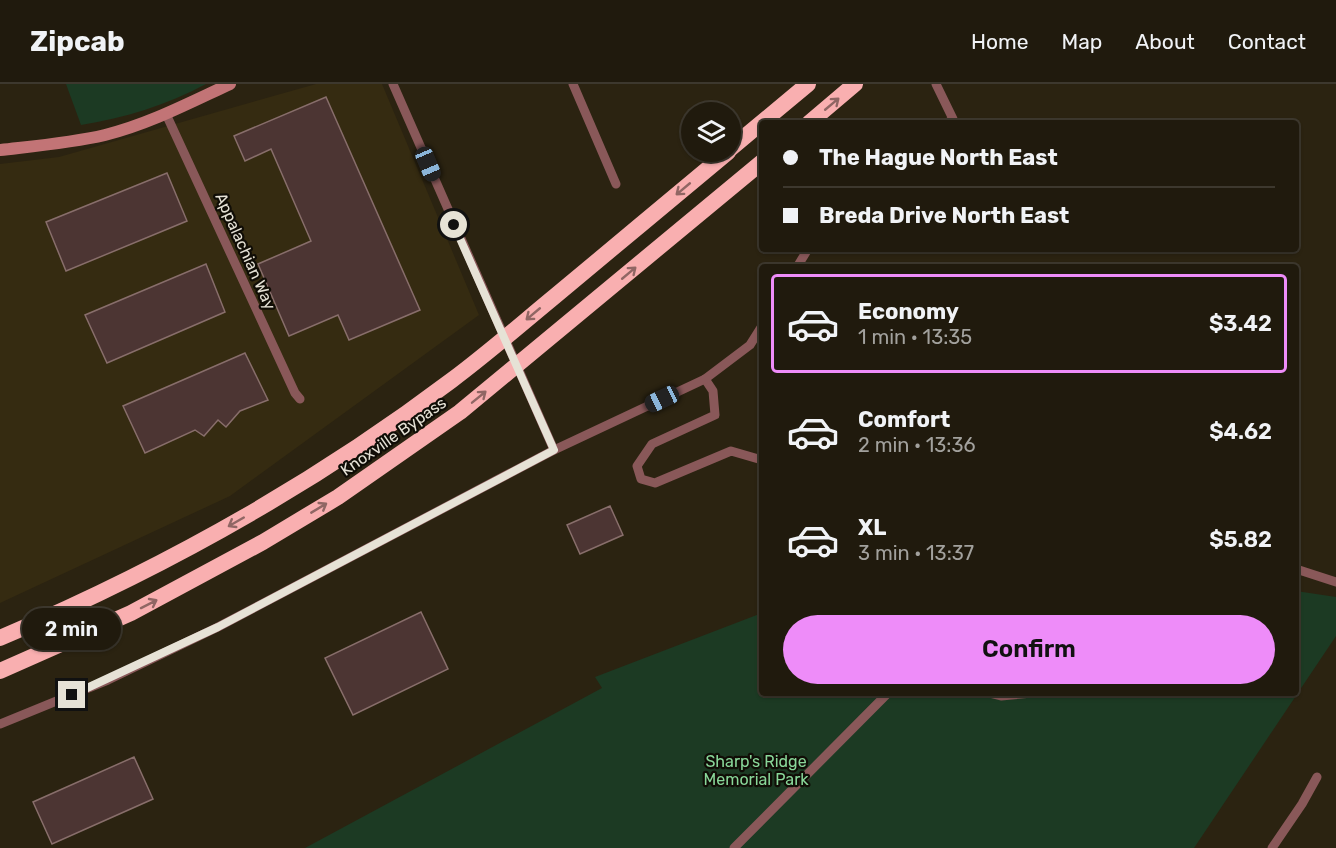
<!DOCTYPE html>
<meta charset="utf-8">
<style>
body{margin:0;font-family:Rubik,sans-serif;background:#2d271b;color:#f1f3f6;height:100vh;display:flex;flex-direction:column;font-size:22px;white-space:nowrap}
*{box-sizing:border-box;margin:0}
p{font-size:20px;color:#a2a19d}
.icon{flex:none;width:33px;height:33px;fill:none;stroke:currentColor;stroke-width:2;stroke-linecap:round;stroke-linejoin:round}
.map{position:relative;flex:1;overflow:hidden}
.drawer{position:absolute;left:759px;top:180px;width:540px;height:432px;display:flex;flex-direction:column;background:#201a0d;border-radius:6px;box-shadow:0 2px 4px #0004,0 0 0 2px #3d382e}
.drawer>*{flex:none}
.hud{position:absolute;left:759px;top:36px;width:540px;height:132px;border-radius:6px;box-shadow:0 2px 4px #0004,0 0 0 2px #3d382e;display:grid;align-content:center;height:132px;padding:0 24px;background:#201a0d}
.fabs{position:absolute;left:681px;top:18px;display:grid;gap:12px}
.fabs a{display:grid;place-items:center;width:60px;height:60px;border-radius:50%;background:#201a0d;box-shadow:0 2px 4px #0004,0 0 0 2px #3d382e;font-size:30px}
.end{position:absolute;width:27px;height:27px;margin:-14px;border:8px solid #e6e2d6;background:#111;box-shadow:0 0 0 3px #111}
.from{border-radius:50%}
.bubble{position:absolute;height:42px;border-radius:21px;background:#201a0d;box-shadow:0 2px 4px #0004,0 0 0 2px #3d382e;font-size:20px;font-weight:600;line-height:42px;text-align:center}
.car{position:absolute;width:18px;height:36px;margin:-18px -9px;border-radius:8px;box-shadow:0 0 4px 2px #0007;background:linear-gradient(#222 24%,#8ab4d8 0 40%,#222 0 76%,#8ab4d8 0 86%,#222 0)}
.hud b{display:flex;align-items:center;gap:21px;height:57px;font-size:22px}
.hud b+b{border-top:2px solid #3d382e}
.hud i{width:15px;height:15px;background:#f1f3f6}
ul{padding:10px 0 0;list-style:none}
li{display:flex;align-items:center;gap:18px;height:99px;margin:0 12px 9px;padding:0 12px;border:3px solid transparent;border-radius:6px}
li div{flex:1}
li b{display:block;font-size:22px}
li em{font-style:normal;font-weight:600}
li.current{border-color:#ee8cf9}
li>.icon{width:54px;height:54px;stroke-width:1.5}
.action{display:flex;gap:12px;margin-top:auto;padding:12px 24px}
.action a{flex:1;height:69px;border-radius:36px;background:#ee8cf9;color:#111;font-size:24px;font-weight:600;line-height:69px;text-align:center}
header{display:flex;align-items:center;gap:36px;box-sizing:border-box;height:84px;padding:0 30px;background:#201a0d;border-bottom:2px solid #3d382e}
header strong{font-size:28px}
nav{display:flex;gap:33px;margin-inline-start:auto;font-size:21px}
.map>svg:first-child{display:block}
.built{fill:#352b11}
.green{fill:#1c3a23}
.building{fill:#4c3533;stroke:#886e6b;stroke-width:1.5}
.lines{fill:none;stroke-linecap:round;stroke-linejoin:round}
.street{stroke:#895859;stroke-width:9}
.secondary{stroke:#c27476;stroke-width:12}
.highway{stroke:#f9afb0;stroke-width:16}
.oneway{stroke:#906664}
.route{stroke:#e6e2d6;stroke-width:8}
.labels{text-anchor:middle;stroke-width:4.5;stroke-linejoin:round;paint-order:stroke}
.street-label{font-size:16px;fill:#e6e2d6;stroke:#100d06}
.park-label{font-size:16px;fill:#89d799;stroke:#100d06}
</style>
<header>
<strong>Zipcab</strong>
<nav><a>Home</a><a>Map</a><a>About</a><a>Contact</a></nav>
</header>
<div class="map">
<svg width="1336" height="764" viewBox="0 0 1336 764">
<rect width="100%" height="100%" fill="#2b2311"/>
<polygon class="built" points="316,0 382,0 479,231 230,412 0,519 0,80 59,73"/>
<g class="green">
<path d="M66 0H206C167 21 125 34 81 41Z"/>
<polygon points="1296,507 1336,513 1336,552 1194,764 305,764 602,604 595,593 762,529 762,609 1296,609"/>
</g>
<g class="building">
<polygon points="326,13 420,226 349,256 338,231 289,252 258,180 311,157 271,65 245,77 234,52"/>
<polygon points="167,89 187,137 66,187 46,138"/>
<polygon points="206,180 225,228 107,279 85,231"/>
<polygon points="245,269 268,316 240,327 226,343 218,336 204,352 195,346 145,369 123,322"/>
<polygon points="610,422 623,451 580,470 567,441"/>
<polygon points="421,528 448,585 353,631 325,574"/>
<polygon points="134,673 153,715 52,760 33,718"/>
</g>
<g class="lines">
<g class="street">
<polyline points="393,0 554,366"/>
<polyline points="573,0 616,100"/>
<polyline points="936,0 953,35 947,39"/>
<polyline points="166,30 295,309 300,315"/>
<polyline points="797,183 808,165"/>
<polyline points="705,295 713,307 715,331 652,360 637,382 641,395 655,399 731,367 762,376"/>
<polyline points="1296,485 1336,498"/>
<polyline points="989,609 1001,612 1032,609"/>
<polyline points="0,640 108,596 218,543 554,366 705,295 750,261 762,242"/>
<polyline points="734,764 888,609"/>
<polyline points="1272,764 1302,720 1317,693"/>
</g>
<path class="secondary" d="M0 66C35 62 71 59 105 51 149 40 189 19 230 0"/>
<g class="highway">
<polyline points="809,39 855,0"/>
<polyline points="730,65 808,0"/>
<path d="M0 554C160 486 313 401 452 296 487 270 520 241 554 213 612 165 670 116 728 68"/>
<polyline points="0,587 131,529 263,458 338,413 460,328 762,78"/>
</g>
</g>
<defs><path id="oneway-shaft" d="M-6 0H5M1.5-3L5.5 0L1.5 3" fill="none" stroke-width="1.6" stroke-linecap="round" stroke-linejoin="round" transform="scale(1.5)"/></defs>
<g class="oneway">
<use href="#oneway-shaft" transform="translate(832 20) rotate(-40)"/>
<use href="#oneway-shaft" transform="translate(683 105) rotate(140)"/>
<use href="#oneway-shaft" transform="translate(629 189) rotate(-40)"/>
<use href="#oneway-shaft" transform="translate(533 230) rotate(140)"/>
<use href="#oneway-shaft" transform="translate(479 313) rotate(-39)"/>
<use href="#oneway-shaft" transform="translate(319 424) rotate(-31)"/>
<use href="#oneway-shaft" transform="translate(236 438) rotate(150)"/>
<use href="#oneway-shaft" transform="translate(149 520) rotate(-27)"/>
</g>
<g class="lines">
<polyline class="route" points="72,611 218,543 554,366 454,141"/>
</g>
<g class="labels">
<g class="street-label">
<text transform="translate(246 167) rotate(66)" y="6">Appalachian Way</text>
<text transform="translate(393 352) rotate(-35)" y="6">Knoxville Bypass</text>
</g>
<g class="park-label">
<text x="756" y="683">Sharp's Ridge<tspan x="756" dy="18">Memorial Park</tspan></text>
</g>
</g>
</svg>
<div class="fabs">
<a><svg class="icon" aria-label="layers" viewBox="0 0 24 24"><path d="M12 4l9 5-9 5-9-5zM3 14l9 5 9-5"/></svg></a>
</div>
<i class="end from" style="left:454px;top:141px"></i>
<i class="end" style="left:72px;top:611px"></i>
<div class="bubble" style="left:22px;top:524px;width:99px">2 min</div>
<i class="car" style="left:428px;top:80px;rotate:157deg"></i>
<i class="car" style="left:662px;top:315px;rotate:245deg"></i>
<div class="hud">
<b><i class="from"></i>The Hague North East</b>
<b><i></i>Breda Drive North East</b>
</div>
<section class="drawer">
<ul>
<li class="current"><svg class="icon" aria-label="car" viewBox="0 0 24 24"><path d="M5 17H2v-5l4-1 3-4h7l3 4 3 1v5h-3M9 17h6M6 11h13"/><circle cx="7" cy="17" r="2"/><circle cx="17" cy="17" r="2"/></svg><div><b>Economy</b><p>1 min · 13:35</p></div><em>$3.42</em></li>
<li><svg class="icon" aria-label="car" viewBox="0 0 24 24"><path d="M5 17H2v-5l4-1 3-4h7l3 4 3 1v5h-3M9 17h6M6 11h13"/><circle cx="7" cy="17" r="2"/><circle cx="17" cy="17" r="2"/></svg><div><b>Comfort</b><p>2 min · 13:36</p></div><em>$4.62</em></li>
<li><svg class="icon" aria-label="car" viewBox="0 0 24 24"><path d="M5 17H2v-5l4-1 3-4h7l3 4 3 1v5h-3M9 17h6M6 11h13"/><circle cx="7" cy="17" r="2"/><circle cx="17" cy="17" r="2"/></svg><div><b>XL</b><p>3 min · 13:37</p></div><em>$5.82</em></li>
</ul>
<div class="action"><a>Confirm</a></div>
</section>
</div>
